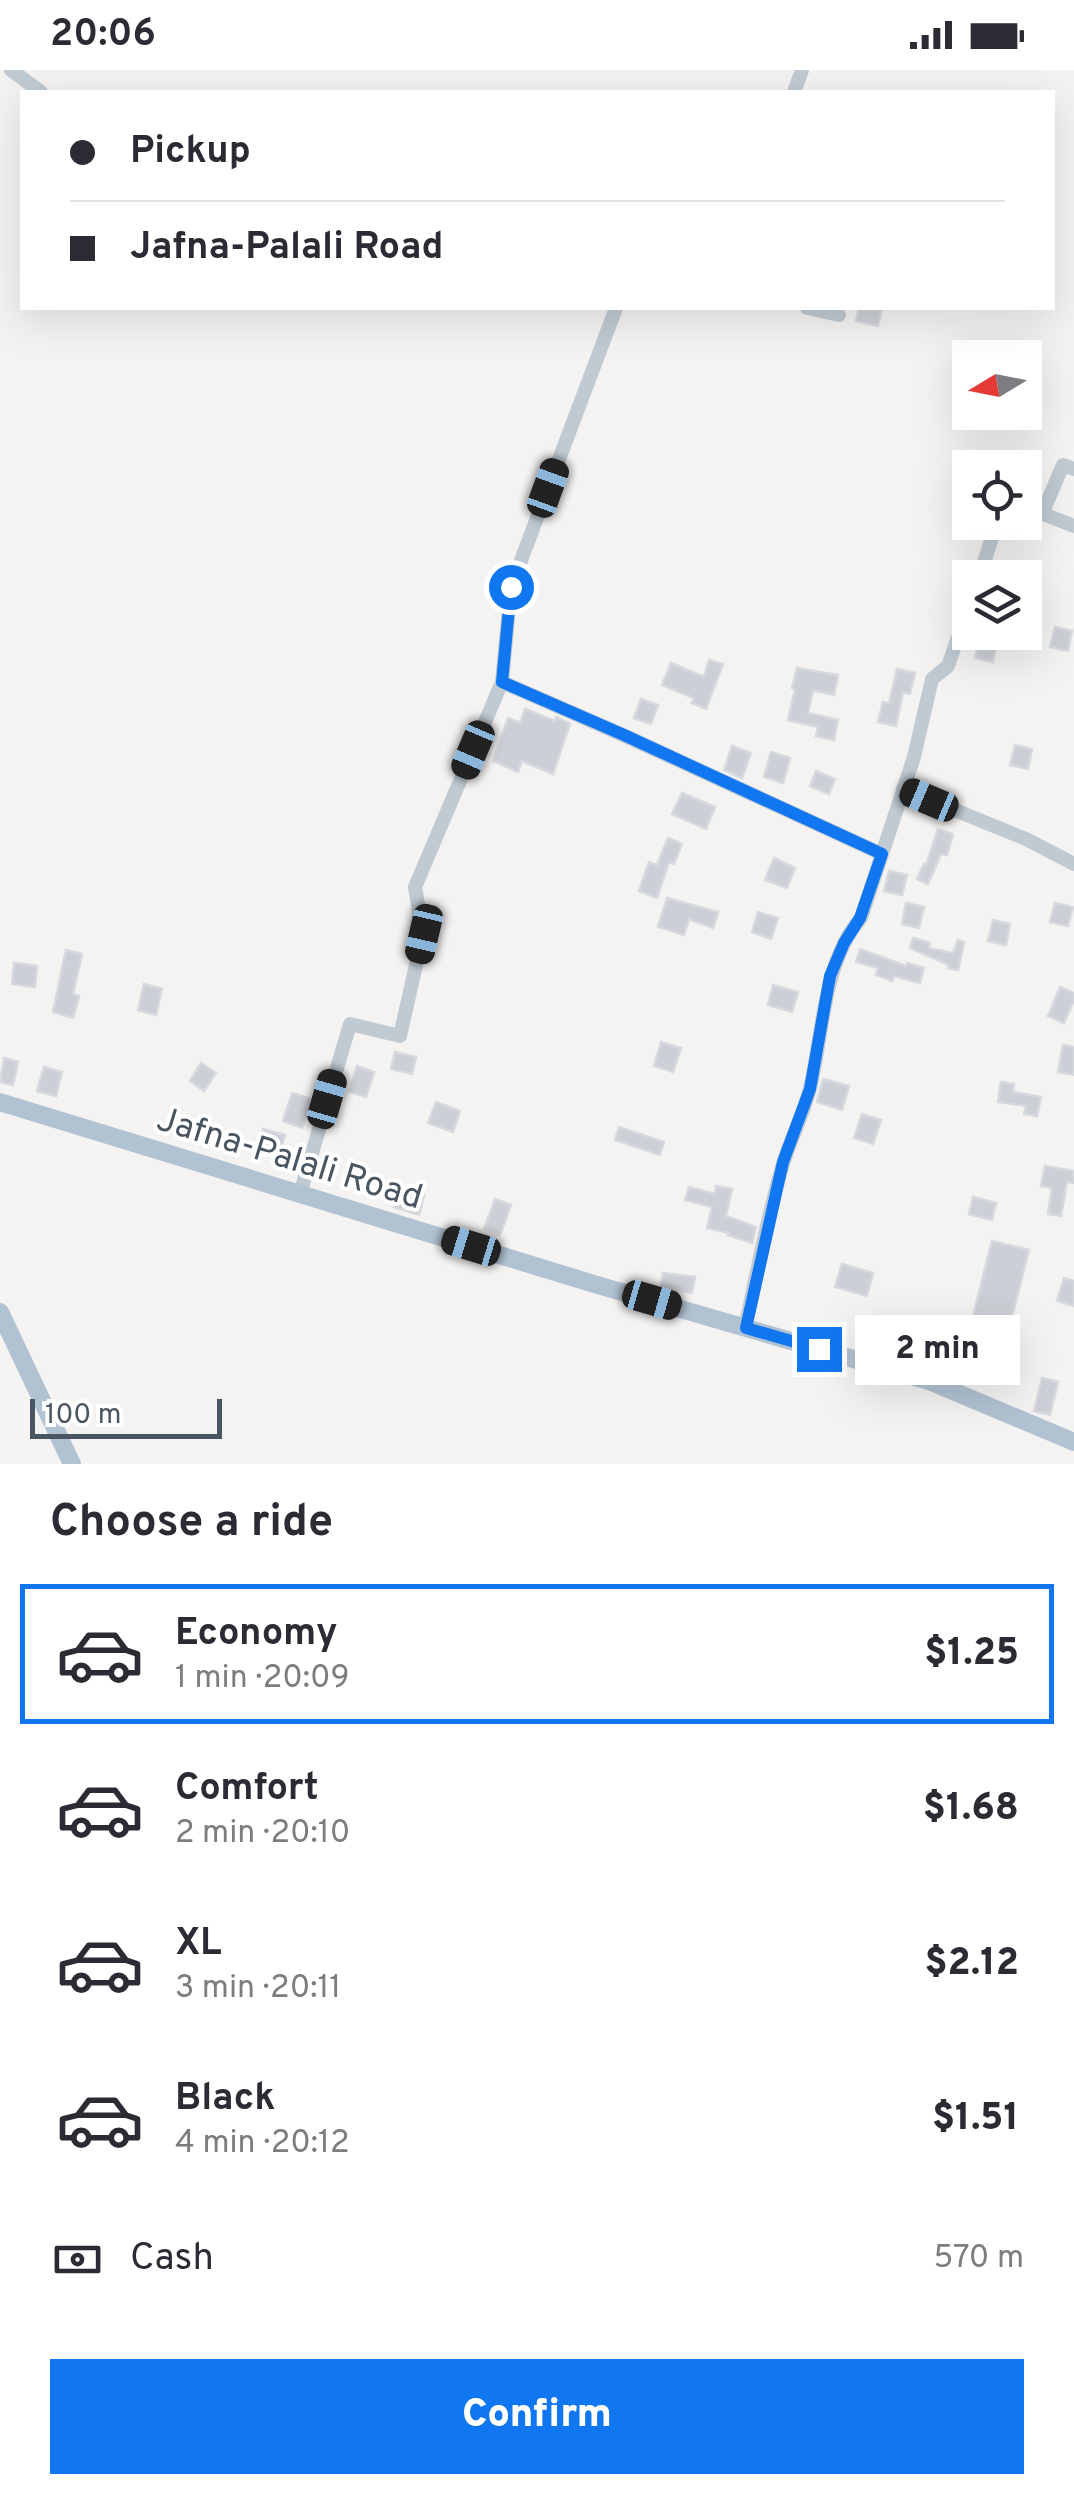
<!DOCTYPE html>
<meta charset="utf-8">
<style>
body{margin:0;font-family:Overpass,sans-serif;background:#f2f2f3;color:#2b2b33;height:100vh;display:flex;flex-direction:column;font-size:38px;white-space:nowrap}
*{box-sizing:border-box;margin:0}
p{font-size:32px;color:#7c7c81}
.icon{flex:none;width:55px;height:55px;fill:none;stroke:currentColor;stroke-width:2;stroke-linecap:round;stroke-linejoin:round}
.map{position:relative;height:1394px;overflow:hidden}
.drawer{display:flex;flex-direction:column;background:#fff;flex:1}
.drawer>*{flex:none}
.guide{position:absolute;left:20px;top:20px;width:1035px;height:220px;border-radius:0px;box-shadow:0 10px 40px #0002;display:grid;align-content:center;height:220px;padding:0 50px;background:#fff}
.needle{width:65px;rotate:260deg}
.buttons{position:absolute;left:952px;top:270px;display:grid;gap:20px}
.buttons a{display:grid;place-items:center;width:90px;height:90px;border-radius:0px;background:#fff;box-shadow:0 10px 40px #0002;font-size:50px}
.scale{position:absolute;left:30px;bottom:25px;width:192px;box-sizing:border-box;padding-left:10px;border:5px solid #495661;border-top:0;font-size:28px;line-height:35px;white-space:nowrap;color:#495661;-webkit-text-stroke:8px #fff;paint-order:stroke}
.end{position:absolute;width:45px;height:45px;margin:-22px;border:12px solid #1177f0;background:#fff;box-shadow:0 0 0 5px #fff}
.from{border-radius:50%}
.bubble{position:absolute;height:70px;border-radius:0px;background:#fff;box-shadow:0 10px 40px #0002;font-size:32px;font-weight:800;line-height:70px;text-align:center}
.car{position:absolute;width:30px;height:60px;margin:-30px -15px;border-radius:12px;box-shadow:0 0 8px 2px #0007;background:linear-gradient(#222 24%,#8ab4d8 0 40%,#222 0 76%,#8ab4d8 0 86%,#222 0)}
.guide b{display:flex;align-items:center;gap:35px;height:95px;font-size:38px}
.guide b+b{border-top:2px solid #e1e1e2}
.guide i{width:25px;height:25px;background:#2b2b33}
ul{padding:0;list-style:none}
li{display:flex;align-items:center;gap:30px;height:140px;margin:0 20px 15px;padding:0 30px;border:5px solid transparent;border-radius:0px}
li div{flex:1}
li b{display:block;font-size:38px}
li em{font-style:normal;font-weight:800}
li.active{border-color:#1177f0}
li>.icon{width:90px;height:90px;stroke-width:1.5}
h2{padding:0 50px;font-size:45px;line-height:120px}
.pay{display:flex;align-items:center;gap:25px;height:110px;padding:0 50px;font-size:38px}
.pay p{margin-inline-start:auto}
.button{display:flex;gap:20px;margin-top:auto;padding:20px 50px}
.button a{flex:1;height:115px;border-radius:0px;background:#1177f0;color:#fff;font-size:40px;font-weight:800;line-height:115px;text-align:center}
.status{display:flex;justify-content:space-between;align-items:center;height:70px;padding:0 50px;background:#fff;direction:ltr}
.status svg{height:28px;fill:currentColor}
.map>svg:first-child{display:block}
.building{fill:#cccfd5;stroke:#d6d9de;stroke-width:2.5}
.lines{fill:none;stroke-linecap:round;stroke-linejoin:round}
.minor{stroke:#c0cad2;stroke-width:14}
.major{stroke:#b1c2d2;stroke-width:18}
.route{stroke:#1177f0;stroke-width:12}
.labels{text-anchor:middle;stroke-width:8;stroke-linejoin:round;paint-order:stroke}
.street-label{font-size:35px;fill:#495661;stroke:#fff}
</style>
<div class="status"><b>20:06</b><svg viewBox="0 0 49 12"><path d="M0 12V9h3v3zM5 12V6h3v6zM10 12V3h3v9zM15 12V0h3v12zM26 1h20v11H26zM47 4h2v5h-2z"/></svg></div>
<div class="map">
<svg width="1074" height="1394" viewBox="0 0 1074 1394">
<rect width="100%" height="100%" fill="#f5f2f2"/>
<g class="building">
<polygon points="859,238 882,238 878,256 856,251"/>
<polygon points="1055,557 1072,561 1068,581 1050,577"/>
<polygon points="980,567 997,571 993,592 975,588"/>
<polygon points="709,590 723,594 706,639 692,633 694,628 662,615 671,593 704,607"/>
<polygon points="797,598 838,605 834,625 813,620 808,643 838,650 834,670 816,666 818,657 788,650 795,619 792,618"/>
<polygon points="897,599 915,603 910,624 903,622 896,656 878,652 883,632 889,633"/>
<polygon points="641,629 658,635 651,654 634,648"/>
<polygon points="525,639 555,651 556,647 570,654 553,704 522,691 518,702 493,691 508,648 520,653"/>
<polygon points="1015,675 1032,679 1028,699 1010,695"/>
<polygon points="732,676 751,683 742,708 724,700"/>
<polygon points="771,682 790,688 783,713 764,707"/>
<polygon points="816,701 835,709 829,724 810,716"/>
<polygon points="682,723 715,737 706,759 672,744"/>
<polygon points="938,759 953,764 947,785 941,784 928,814 917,809 924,794 926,795"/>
<polygon points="668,768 682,774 674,794 669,792 657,828 639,821 649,792 657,795"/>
<polygon points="774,788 795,798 787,818 765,810"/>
<polygon points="889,801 907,805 902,825 884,821"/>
<polygon points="667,828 718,842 713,858 689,849 684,865 658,857"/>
<polygon points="906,833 924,837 919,858 902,854"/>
<polygon points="1055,833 1073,837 1068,856 1050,852"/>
<polygon points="758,842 778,848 771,869 752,862"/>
<polygon points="993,850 1010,854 1006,875 988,871"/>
<polygon points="913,868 930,873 929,878 953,883 958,870 964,872 958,900 948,898 949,895 910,878"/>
<polygon points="860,879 906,896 907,893 924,898 920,913 894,906 892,911 876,905 878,898 856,892"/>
<polygon points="66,880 82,884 73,924 79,926 73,948 53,942"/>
<polygon points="14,893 37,896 35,917 12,914"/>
<polygon points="144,914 162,919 156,945 138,940"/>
<polygon points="773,915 798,922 792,942 768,935"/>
<polygon points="1060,917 1074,923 1074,930 1064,953 1048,946"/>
<polygon points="661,972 681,978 673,1002 654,996"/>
<polygon points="1063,975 1074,977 1074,1005 1058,1002"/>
<polygon points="395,982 416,987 412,1004 391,999"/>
<polygon points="4,988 18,992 13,1015 0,1012"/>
<polygon points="201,993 216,1003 204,1021 190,1011"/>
<polygon points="357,996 374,1002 366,1027 349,1022"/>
<polygon points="44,997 62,1002 56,1026 37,1021"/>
<polygon points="823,1009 849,1016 842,1040 817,1032"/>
<polygon points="1001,1012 1014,1014 1013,1022 1041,1027 1037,1046 1024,1044 1026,1036 998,1032"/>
<polygon points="292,1023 312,1029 302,1058 283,1051"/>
<polygon points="436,1032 460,1041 453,1062 428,1053"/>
<polygon points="862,1044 881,1050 873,1074 854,1068"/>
<polygon points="619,1057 664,1072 660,1085 615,1070"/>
<polygon points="263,1059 285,1065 279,1087 257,1080"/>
<polygon points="1045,1096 1074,1101 1074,1113 1067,1112 1061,1146 1048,1144 1052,1118 1041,1116"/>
<polygon points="716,1116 732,1119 726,1146 756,1157 752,1173 728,1165 729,1163 707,1158 712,1137 685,1130 689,1117 715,1124"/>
<polygon points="400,1118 424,1125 419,1145 394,1137"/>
<polygon points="973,1127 996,1133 992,1150 969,1144"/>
<polygon points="495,1129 511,1135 500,1165 484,1159"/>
<polygon points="992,1171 1029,1180 1009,1259 972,1250"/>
<polygon points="842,1194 873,1203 867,1226 835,1217"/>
<polygon points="663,1203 695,1207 692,1223 661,1216"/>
<polygon points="1064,1208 1074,1211 1074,1236 1057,1231"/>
<polygon points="962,1265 1010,1284 999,1311 938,1287 936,1299 923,1296 924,1277 955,1282"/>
<polygon points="1042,1308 1058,1312 1050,1345 1034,1341"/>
</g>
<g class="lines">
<g class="minor">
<polyline points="11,0 41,22"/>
<polyline points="794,22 802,0"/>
<polyline points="807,238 839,245"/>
<polyline points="1025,437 1074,456"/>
<polyline points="1042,444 1063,395 1074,399"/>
<polyline points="979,508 997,452"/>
<polyline points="502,612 623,665 882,784"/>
<polyline points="903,719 1026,769 1074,794"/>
<polyline points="300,1124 350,954 400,966 423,864 415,817 502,612 511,517 616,238"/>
<path d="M745 1258C757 1203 767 1147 783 1094 791 1067 805 1042 811 1014 823 961 824 890 861 848L914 687 932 609 948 596 970 533"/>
</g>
<g class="major">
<polyline points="0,1032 594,1214 929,1311 1074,1372"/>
<polyline points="0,1242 72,1394"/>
</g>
</g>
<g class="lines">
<polyline class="route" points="511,517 502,612 624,665 882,784 860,848 844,873 830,906 810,1019 783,1092 746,1258 819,1279"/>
</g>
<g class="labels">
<g class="street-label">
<text transform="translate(290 1087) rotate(17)" y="12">Jafna-Palali Road</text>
</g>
</g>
</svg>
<div class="buttons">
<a><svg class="needle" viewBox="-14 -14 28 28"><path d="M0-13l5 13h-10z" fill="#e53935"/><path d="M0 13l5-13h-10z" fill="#7c7c81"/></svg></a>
<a><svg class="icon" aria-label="locate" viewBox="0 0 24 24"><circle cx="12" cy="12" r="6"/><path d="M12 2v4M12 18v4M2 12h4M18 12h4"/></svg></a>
<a><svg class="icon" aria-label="layers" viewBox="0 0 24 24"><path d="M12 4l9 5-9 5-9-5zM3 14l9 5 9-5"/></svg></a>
</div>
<div class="scale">100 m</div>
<i class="end from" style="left:511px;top:517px"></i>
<i class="end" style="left:819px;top:1279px"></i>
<div class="bubble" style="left:855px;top:1245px;width:165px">2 min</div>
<i class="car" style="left:548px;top:418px;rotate:20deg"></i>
<i class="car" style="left:473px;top:680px;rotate:203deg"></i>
<i class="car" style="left:929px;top:730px;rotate:293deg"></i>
<i class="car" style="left:424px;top:864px;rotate:193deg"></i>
<i class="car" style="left:327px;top:1029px;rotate:16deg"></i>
<i class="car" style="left:471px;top:1176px;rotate:287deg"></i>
<i class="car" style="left:652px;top:1230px;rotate:106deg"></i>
<div class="guide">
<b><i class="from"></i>Pickup</b>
<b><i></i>Jafna-Palali Road</b>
</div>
</div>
<section class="drawer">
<h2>Choose a ride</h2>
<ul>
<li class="active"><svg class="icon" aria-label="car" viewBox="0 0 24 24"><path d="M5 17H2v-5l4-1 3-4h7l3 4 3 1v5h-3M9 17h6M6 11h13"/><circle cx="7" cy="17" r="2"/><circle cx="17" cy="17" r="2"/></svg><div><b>Economy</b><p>1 min · 20:09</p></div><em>$1.25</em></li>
<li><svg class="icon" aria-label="car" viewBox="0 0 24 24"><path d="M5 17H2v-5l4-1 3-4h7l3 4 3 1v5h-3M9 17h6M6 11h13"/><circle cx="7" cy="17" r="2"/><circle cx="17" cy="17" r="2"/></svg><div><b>Comfort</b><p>2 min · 20:10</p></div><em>$1.68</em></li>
<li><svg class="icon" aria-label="car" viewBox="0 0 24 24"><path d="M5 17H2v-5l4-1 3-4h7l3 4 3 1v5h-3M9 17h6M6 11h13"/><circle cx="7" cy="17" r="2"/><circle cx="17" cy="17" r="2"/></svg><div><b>XL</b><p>3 min · 20:11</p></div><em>$2.12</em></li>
<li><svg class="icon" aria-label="car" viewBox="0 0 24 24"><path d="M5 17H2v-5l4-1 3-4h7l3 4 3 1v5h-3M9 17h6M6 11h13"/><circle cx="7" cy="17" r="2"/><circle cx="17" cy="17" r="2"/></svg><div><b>Black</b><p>4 min · 20:12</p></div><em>$1.51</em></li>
</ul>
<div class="pay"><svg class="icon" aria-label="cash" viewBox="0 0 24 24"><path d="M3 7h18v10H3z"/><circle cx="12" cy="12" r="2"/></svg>Cash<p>570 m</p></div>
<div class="button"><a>Confirm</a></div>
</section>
